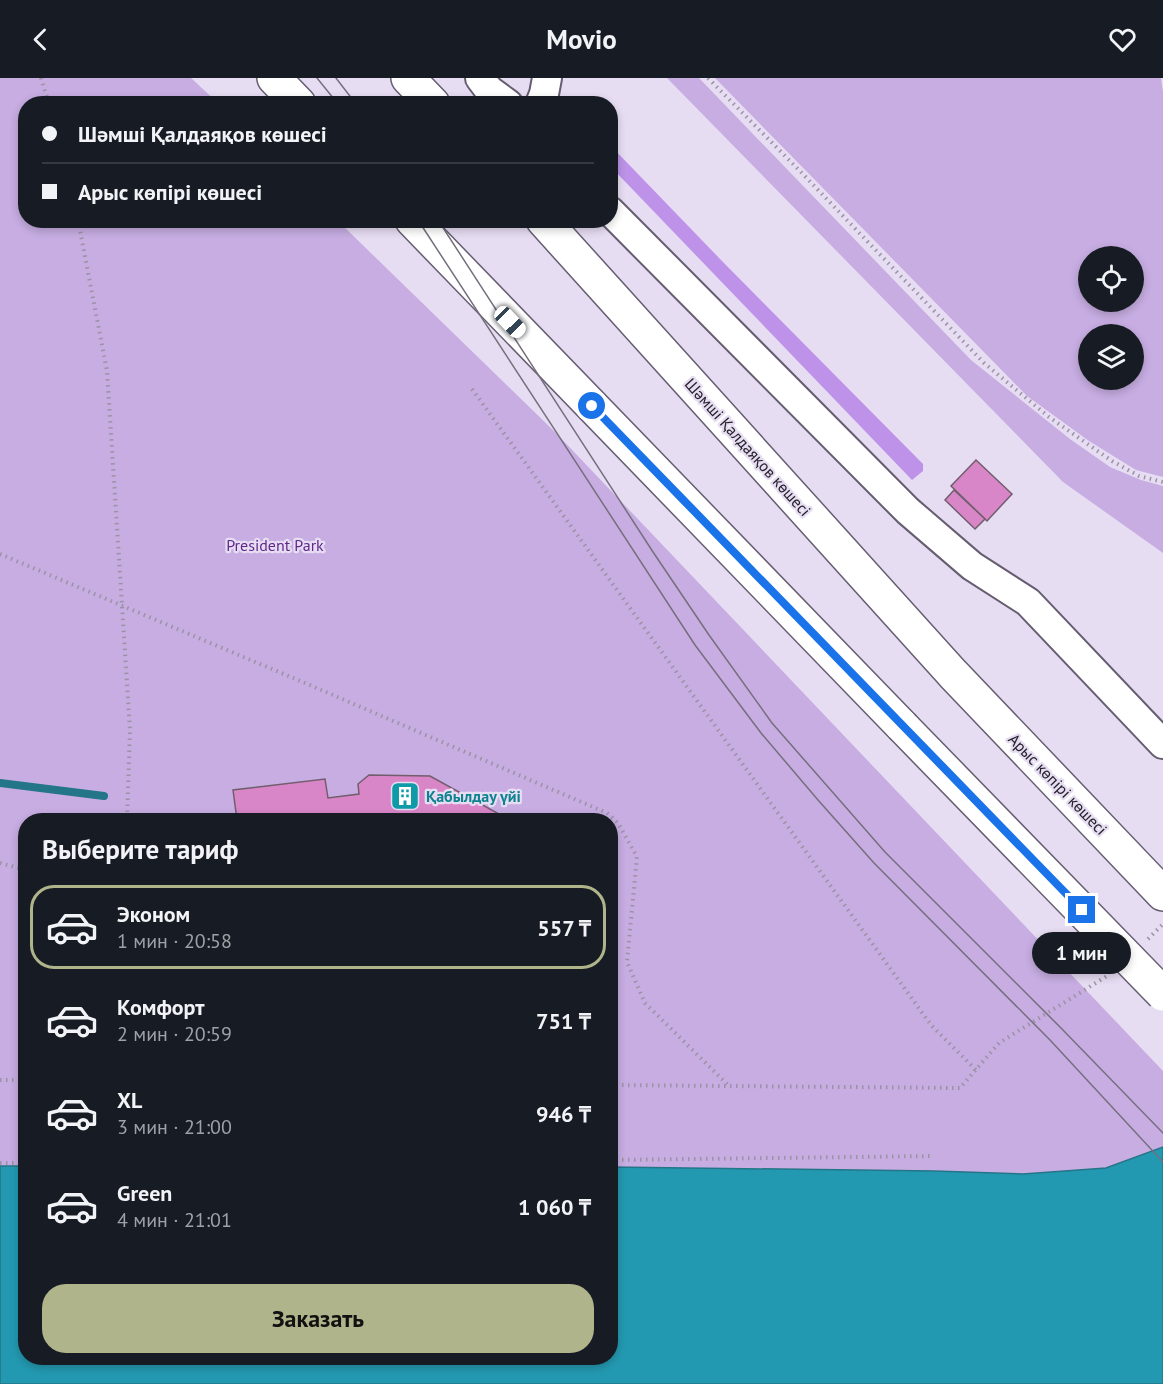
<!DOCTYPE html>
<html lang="ru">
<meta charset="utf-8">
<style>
body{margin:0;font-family:"PT Sans",sans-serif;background:#20242c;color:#f1f3f6;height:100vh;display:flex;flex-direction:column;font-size:22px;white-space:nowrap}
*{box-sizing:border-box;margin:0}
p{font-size:20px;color:#9ea1a6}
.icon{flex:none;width:33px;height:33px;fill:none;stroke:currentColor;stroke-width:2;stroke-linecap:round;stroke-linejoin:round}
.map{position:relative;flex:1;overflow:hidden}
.panel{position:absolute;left:18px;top:735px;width:600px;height:552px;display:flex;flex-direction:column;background:#171b24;border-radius:24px;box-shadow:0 3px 9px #0003}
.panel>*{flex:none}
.top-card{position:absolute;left:18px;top:18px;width:600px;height:132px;border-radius:24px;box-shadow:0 3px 9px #0003;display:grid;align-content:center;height:132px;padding:0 24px;background:#171b24}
.controls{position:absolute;left:1078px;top:168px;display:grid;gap:12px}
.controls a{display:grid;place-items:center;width:66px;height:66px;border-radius:50%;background:#171b24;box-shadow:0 3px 9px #0003;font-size:30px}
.end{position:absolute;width:27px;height:27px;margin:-14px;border:8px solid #1a73e8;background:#fff;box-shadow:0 0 0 3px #fff}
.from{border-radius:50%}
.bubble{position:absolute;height:42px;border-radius:21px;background:#171b24;box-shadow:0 3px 9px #0003;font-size:20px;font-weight:800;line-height:42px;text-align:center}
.car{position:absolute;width:18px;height:36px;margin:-18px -9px;border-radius:8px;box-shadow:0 0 4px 2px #0007;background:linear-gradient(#fff 24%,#345 0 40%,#fff 0 76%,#345 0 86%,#fff 0)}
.top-card b{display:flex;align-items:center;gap:21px;height:57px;font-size:22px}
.top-card b+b{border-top:2px solid #363941}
.top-card i{width:15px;height:15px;background:#f1f3f6}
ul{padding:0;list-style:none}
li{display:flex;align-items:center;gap:18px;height:84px;margin:0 12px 9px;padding:0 12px;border:3px solid transparent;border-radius:24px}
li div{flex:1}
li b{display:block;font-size:22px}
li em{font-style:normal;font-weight:800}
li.on{border-color:#afb48a}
li>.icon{width:54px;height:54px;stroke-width:1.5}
h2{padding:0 24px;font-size:27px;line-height:72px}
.action{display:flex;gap:12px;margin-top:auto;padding:12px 24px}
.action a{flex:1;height:69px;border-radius:24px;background:#afb48a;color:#111;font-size:24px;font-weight:800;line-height:69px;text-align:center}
header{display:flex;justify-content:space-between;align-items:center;height:78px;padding:0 24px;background:#171b24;font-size:27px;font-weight:800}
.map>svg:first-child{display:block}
.green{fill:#c7ade2;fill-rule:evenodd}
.forest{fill:#bd92e8}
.water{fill:#2399b1;stroke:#247588;stroke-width:1.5}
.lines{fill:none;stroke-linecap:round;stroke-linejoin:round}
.stream{stroke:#247588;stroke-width:8}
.building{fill:#d886c8;stroke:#715e6d;stroke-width:1.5}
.minor-casing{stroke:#665d71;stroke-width:32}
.major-casing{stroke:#665d71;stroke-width:36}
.path{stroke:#9b93a4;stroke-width:4;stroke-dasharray:1.5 4.5;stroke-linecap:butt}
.minor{stroke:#fff;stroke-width:28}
.major{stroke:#fff;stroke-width:33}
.tram{stroke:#756f7d;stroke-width:1.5}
.major-bridge-casing{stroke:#665d71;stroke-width:36;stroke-linecap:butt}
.major-bridge{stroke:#fff;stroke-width:33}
.route{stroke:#1a73e8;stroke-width:8}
.labels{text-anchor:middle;stroke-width:4.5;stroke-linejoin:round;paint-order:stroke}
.street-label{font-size:16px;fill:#252129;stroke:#e7ddf3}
.park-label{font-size:16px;fill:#61278b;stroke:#e7ddf3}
.culture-label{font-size:16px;font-weight:bold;fill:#0d838f;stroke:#e7ddf3;text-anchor:start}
</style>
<header><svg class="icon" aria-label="back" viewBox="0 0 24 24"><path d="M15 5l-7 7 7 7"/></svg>Movio<svg class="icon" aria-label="heart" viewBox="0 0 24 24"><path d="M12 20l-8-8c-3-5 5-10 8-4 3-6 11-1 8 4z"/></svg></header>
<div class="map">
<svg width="1163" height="1306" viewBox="0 0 1163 1306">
<rect width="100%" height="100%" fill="#e7ddf3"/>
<g class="green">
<polygon points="0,0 191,0 218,25 26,26 26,142 338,143 556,355 1163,993 1163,1069 1106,1090 1023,1096 934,1093 611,1089 610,742 26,742 25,1088 0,1088"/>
<polygon points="667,0 699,0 971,282 1070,361 1110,389 1141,402 1163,408 1163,475 1063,404"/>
<path d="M715 0H1161L1163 14V399L1136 392 1089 363 1027 318ZM1089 178H1134V224H1089ZM1089 256H1134V302H1089Z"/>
</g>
<polygon class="forest" points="610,67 721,182 923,386 923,393 912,402 611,89"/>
<polygon class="water" points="1163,1069 1163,1306 0,1306 0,1088 25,1088 26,1280 610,1280 611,1089 934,1093 1023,1096 1106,1090"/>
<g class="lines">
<polyline class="stream" points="0,705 104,718"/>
</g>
<g class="building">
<polygon points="976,382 1012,416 987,443 951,408"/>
<polygon points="954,412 985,441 975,451 945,422"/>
<polygon points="369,697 430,698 510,742 237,742 233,712 325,701 328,720 359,716 358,706"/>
</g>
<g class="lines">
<g class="minor-casing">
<g id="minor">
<polyline points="480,0 489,12 508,26"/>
<polyline points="540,26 544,16 547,0"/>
<polyline points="610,133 908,433 972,488 1028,524 1163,666"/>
</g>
</g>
<g class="major-casing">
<g id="major">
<polyline points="274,0 299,26"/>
<polyline points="408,0 433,26"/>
<polyline points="412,142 902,648"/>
<polyline points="543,142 953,596 1163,816"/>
</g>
</g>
<g class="path">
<polyline points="41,0 49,26"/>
<polyline points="708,0 799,92 984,285 1049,339 1112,383 1139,398 1163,404"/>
<polyline points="78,142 107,293 130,652 127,742"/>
<polyline points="472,311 931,947 976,992"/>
<polyline points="0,476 305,605 607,735 618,745 637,779 627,884 645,925 729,1008"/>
<polyline points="0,785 26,792"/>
<polyline points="1148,861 1163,846"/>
<polyline points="0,1002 26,1002"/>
<polyline points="610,1007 960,1010 999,965 1107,898"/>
<polyline points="610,1082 934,1078"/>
<polyline points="0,1085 26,1085"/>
</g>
<use href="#minor" class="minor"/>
<use href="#major" class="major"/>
<g class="tram">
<polyline points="317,0 338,26"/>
<polyline points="336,0 356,26"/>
<polyline points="418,142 695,567 761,655 818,722 874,785 1050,962 1163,1084"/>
<polyline points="438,142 653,474 709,557 772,645 885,774 1061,950 1163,1055"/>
</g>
<g class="major-bridge-casing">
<polyline id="major-bridge" points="902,648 1163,916"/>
</g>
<use href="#major-bridge" class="major-bridge"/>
</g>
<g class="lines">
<polyline class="route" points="592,328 1082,832"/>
</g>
<defs>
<g id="building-square" transform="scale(1.5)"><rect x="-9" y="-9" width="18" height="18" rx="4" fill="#0f9aa8" stroke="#e7ddf3"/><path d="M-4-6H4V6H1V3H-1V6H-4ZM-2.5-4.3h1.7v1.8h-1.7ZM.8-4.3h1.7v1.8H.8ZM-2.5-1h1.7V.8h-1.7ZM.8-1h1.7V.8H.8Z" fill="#fff"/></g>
</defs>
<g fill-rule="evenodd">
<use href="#building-square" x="405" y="718"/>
</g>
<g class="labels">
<g class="street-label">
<text transform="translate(748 369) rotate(48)" y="6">Шәмші Қалдаяқов көшесі</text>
<text transform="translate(1058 706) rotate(46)" y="6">Арыс көпірі көшесі</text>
</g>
<g class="park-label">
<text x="275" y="473">President Park</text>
</g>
<g class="culture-label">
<text x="426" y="724">Қабылдау үйі</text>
</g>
</g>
</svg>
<div class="controls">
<a><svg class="icon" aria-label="locate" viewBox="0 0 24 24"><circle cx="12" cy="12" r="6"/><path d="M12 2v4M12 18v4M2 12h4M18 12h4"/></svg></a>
<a><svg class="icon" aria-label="layers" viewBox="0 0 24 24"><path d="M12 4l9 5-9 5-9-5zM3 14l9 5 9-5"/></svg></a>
</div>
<i class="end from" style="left:592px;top:328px"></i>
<i class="end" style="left:1082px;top:832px"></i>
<div class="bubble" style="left:1032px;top:854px;width:99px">1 мин</div>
<i class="car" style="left:510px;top:244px;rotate:136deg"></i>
<div class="top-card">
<b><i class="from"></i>Шәмші Қалдаяқов көшесі</b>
<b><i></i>Арыс көпірі көшесі</b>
</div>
<section class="panel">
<h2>Выберите тариф</h2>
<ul>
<li class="on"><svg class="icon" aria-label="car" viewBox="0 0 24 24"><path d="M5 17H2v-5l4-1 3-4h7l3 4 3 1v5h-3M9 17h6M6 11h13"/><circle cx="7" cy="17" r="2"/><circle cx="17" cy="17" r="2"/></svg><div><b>Эконом</b><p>1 мин · 20:58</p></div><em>557 ₸</em></li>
<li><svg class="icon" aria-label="car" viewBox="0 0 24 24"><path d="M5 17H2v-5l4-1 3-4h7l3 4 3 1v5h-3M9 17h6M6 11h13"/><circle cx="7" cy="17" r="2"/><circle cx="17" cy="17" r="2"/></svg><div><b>Комфорт</b><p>2 мин · 20:59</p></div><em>751 ₸</em></li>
<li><svg class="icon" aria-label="car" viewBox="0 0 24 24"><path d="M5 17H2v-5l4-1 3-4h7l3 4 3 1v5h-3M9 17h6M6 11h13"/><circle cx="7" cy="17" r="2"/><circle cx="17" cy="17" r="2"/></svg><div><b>XL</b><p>3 мин · 21:00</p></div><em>946 ₸</em></li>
<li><svg class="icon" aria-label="car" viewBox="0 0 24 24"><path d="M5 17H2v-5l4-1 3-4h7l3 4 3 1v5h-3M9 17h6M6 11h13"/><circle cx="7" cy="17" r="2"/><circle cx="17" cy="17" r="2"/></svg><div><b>Green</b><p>4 мин · 21:01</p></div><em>1 060 ₸</em></li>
</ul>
<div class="action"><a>Заказать</a></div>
</section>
</div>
